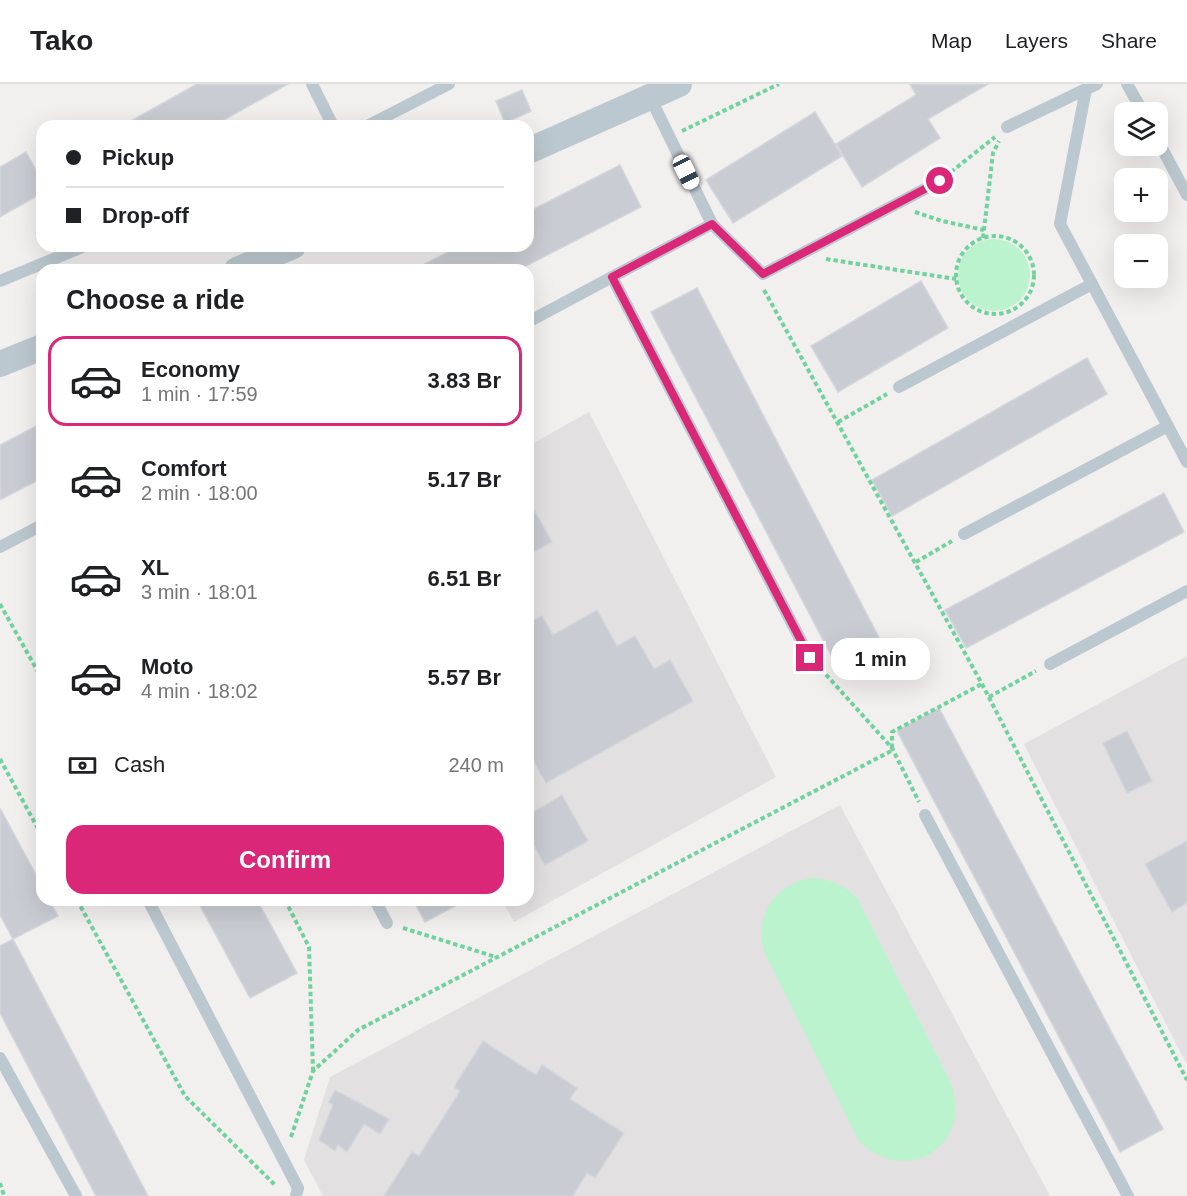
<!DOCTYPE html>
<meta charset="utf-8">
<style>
body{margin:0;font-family:Helvetica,sans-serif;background:#f2f2f2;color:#202124;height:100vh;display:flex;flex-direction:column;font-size:22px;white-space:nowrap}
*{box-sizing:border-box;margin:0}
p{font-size:20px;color:#757577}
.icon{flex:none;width:33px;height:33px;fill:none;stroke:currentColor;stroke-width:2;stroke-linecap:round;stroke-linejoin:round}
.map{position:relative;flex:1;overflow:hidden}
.panel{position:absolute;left:36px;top:180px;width:498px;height:642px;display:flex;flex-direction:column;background:#fff;border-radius:18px;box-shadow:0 6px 24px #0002}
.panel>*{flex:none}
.banner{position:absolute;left:36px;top:36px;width:498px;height:132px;border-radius:18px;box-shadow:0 6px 24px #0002;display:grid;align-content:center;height:132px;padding:0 30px;background:#fff}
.buttons{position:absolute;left:1114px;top:18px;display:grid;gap:12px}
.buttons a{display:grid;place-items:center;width:54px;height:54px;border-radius:12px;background:#fff;box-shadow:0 6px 24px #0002;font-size:30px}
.end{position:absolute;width:27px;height:27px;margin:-14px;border:8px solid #db2777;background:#fff;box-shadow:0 0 0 3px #fff}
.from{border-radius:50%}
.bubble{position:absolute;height:42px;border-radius:18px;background:#fff;box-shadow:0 6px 24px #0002;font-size:20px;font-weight:800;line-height:42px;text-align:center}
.car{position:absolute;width:18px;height:36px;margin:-18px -9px;border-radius:8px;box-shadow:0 0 4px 2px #0007;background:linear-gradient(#fff 24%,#345 0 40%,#fff 0 76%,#345 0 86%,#fff 0)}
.banner b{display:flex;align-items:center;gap:21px;height:57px;font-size:22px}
.banner b+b{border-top:2px solid #e0e0e0}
.banner i{width:15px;height:15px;background:#202124}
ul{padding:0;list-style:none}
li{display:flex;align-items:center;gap:18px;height:90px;margin:0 12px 9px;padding:0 18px;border:3px solid transparent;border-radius:18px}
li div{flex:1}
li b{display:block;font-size:22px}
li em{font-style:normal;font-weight:800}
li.active{border-color:#db2777}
li>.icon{width:54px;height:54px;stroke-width:1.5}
h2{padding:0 30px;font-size:27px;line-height:72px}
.pay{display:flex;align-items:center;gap:15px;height:66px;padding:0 30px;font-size:22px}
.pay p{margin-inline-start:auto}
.action{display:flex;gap:12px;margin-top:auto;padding:12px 30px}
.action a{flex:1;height:69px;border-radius:18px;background:#db2777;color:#fff;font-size:24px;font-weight:800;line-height:69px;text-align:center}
header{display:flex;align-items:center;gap:36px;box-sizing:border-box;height:84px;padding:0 30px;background:#fff;border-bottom:2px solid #e0e0e0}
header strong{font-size:28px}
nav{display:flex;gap:33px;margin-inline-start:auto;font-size:21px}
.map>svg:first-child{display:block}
.education{fill:#e3e0e1}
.green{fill:#baf3cd}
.building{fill:#c9ccd2;stroke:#d3d6db;stroke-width:1.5}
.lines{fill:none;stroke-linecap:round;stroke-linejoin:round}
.path{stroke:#70d39d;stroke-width:4;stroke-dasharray:4.5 3;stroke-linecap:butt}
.lane{stroke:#bcc8cf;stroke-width:12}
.street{stroke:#bcc8cf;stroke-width:26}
.route{stroke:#db2777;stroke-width:8}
</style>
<header>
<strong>Tako</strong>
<nav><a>Map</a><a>Layers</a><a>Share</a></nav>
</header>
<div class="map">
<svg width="1187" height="1112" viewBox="0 0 1187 1112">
<rect width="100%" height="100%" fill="#f2efef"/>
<g class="education">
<polygon points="589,328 776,693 514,838 502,816 528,816 528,362"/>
<polygon points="1187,572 1187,981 1024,660"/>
<polygon points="840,721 1050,1112 323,1112 304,1076 330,993"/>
</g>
<g class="green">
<circle cx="994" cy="191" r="36"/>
<path d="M811 794C831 795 844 801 858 815L951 999C974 1062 905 1104 859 1057L766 872C752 835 772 801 811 794Z"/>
</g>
<g class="building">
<polygon points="197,0 288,0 213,42 122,42"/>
<polygon points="910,0 988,0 928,35 940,54 862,103 836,60 916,11"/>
<polygon points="522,6 531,27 505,39 496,17"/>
<polygon points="815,28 842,72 733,139 706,96"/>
<polygon points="26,68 42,97 42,109 0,133 0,83"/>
<polygon points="620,81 641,123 518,186 413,186 460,162 528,162 528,128"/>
<polygon points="921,197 948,244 838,308 811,262"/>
<polygon points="697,204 887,569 842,592 651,228"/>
<polygon points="1087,274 1107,310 892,432 872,396"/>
<polygon points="42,339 42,394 0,416 0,361"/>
<polygon points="1164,409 1184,448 966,564 945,526"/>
<polygon points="528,415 552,458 528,471"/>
<polygon points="597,526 617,562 635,552 654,585 670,576 693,617 546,699 528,667 528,539 542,532 553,551"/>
<polygon points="939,624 1163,1045 1120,1068 897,647"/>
<polygon points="1127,647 1152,697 1127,709 1103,659"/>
<polygon points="562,711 588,757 545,781 528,751 528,731"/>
<polygon points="0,724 42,802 42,816 49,816 58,832 13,855 0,831"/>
<polygon points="1187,757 1187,819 1172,828 1145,780"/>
<polygon points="197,816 257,816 297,889 250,914"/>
<polygon points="413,816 466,816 425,838"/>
<polygon points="13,855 148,1112 96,1112 0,929 0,862"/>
<polygon points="483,957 536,991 542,981 577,1004 570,1015 624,1049 595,1094 587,1089 573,1112 384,1112 412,1068 419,1072 460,1007 454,1003"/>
<polygon points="335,1006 389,1035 380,1050 364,1040 347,1068 338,1061 335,1067 319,1056 333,1021 329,1018"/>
</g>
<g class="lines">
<g class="path">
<polyline points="682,47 779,0"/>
<polyline points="951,88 995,53"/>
<polyline points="915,128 942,137 984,146"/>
<circle cx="995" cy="191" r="39"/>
<polyline points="983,154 993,69 999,57"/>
<polyline points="826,175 956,195"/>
<polyline points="764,206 982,600 1187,996"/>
<polyline points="838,338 887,310"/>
<polyline points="916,478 952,457"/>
<polyline points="0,520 42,595"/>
<polyline points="821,585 892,664 919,718"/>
<polyline points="989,613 1036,587"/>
<polyline points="892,664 892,648 982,600"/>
<polyline points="0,675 42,752"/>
<polyline points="77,816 185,1012 275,1101"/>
<polyline points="285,816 309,863 313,986"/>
<polyline points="403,844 496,873"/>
<polyline points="291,1053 313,987 358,946 893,666"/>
<polyline points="0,1099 4,1112"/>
</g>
<g class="lane">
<polyline points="312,0 333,42"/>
<polyline points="1097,0 1086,5 1060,140 1187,378"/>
<polyline points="1127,0 1143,28"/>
<polyline points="650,13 712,140 763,190 940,97"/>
<polyline points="367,42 449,0"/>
<polyline points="1007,43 1086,5"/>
<polyline points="1158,57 1187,111"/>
<polyline points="712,140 612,193 810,574"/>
<polyline points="0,197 85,162"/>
<polyline points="528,238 612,193"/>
<polyline points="899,303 1092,200"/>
<polyline points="964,450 1168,342"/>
<polyline points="0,463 42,441"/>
<polyline points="1050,580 1187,507"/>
<polyline points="925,731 1128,1112"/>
<polyline points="148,816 298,1104 296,1112"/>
<polyline points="375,816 387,839"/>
<polyline points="0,974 76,1112"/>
</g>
<g class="street">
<polyline points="528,67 679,0"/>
<polyline points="237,186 293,162"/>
<polyline points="0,280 42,263"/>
</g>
</g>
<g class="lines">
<polyline class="route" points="810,574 612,193 712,140 763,190 940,97"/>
</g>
</svg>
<div class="buttons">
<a><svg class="icon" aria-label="layers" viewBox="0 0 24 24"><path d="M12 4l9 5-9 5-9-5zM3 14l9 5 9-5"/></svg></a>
<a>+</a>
<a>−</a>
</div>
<i class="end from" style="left:940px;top:97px"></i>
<i class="end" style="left:810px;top:574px"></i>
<div class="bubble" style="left:831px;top:554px;width:99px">1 min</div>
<i class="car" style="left:686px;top:88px;rotate:154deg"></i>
<div class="banner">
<b><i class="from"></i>Pickup</b>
<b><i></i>Drop-off</b>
</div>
<section class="panel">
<h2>Choose a ride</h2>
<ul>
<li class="active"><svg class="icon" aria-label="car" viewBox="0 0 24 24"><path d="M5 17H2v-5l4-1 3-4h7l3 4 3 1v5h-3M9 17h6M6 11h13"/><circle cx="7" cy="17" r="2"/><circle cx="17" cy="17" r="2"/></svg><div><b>Economy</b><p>1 min · 17:59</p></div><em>3.83 Br</em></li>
<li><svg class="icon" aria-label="car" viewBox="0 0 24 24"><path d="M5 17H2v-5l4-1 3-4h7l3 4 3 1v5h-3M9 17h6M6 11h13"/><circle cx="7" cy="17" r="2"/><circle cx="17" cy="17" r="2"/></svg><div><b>Comfort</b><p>2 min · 18:00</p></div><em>5.17 Br</em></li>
<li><svg class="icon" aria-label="car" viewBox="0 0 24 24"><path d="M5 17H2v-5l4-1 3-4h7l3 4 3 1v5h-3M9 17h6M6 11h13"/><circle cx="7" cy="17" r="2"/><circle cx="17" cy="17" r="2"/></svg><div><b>XL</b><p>3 min · 18:01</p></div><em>6.51 Br</em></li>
<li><svg class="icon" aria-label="car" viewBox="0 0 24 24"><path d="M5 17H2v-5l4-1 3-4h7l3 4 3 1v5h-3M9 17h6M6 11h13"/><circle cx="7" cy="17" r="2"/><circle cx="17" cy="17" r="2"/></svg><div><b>Moto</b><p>4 min · 18:02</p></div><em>5.57 Br</em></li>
</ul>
<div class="pay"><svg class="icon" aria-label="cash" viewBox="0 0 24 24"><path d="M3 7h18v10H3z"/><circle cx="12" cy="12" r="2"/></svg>Cash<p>240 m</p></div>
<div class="action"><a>Confirm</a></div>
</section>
</div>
